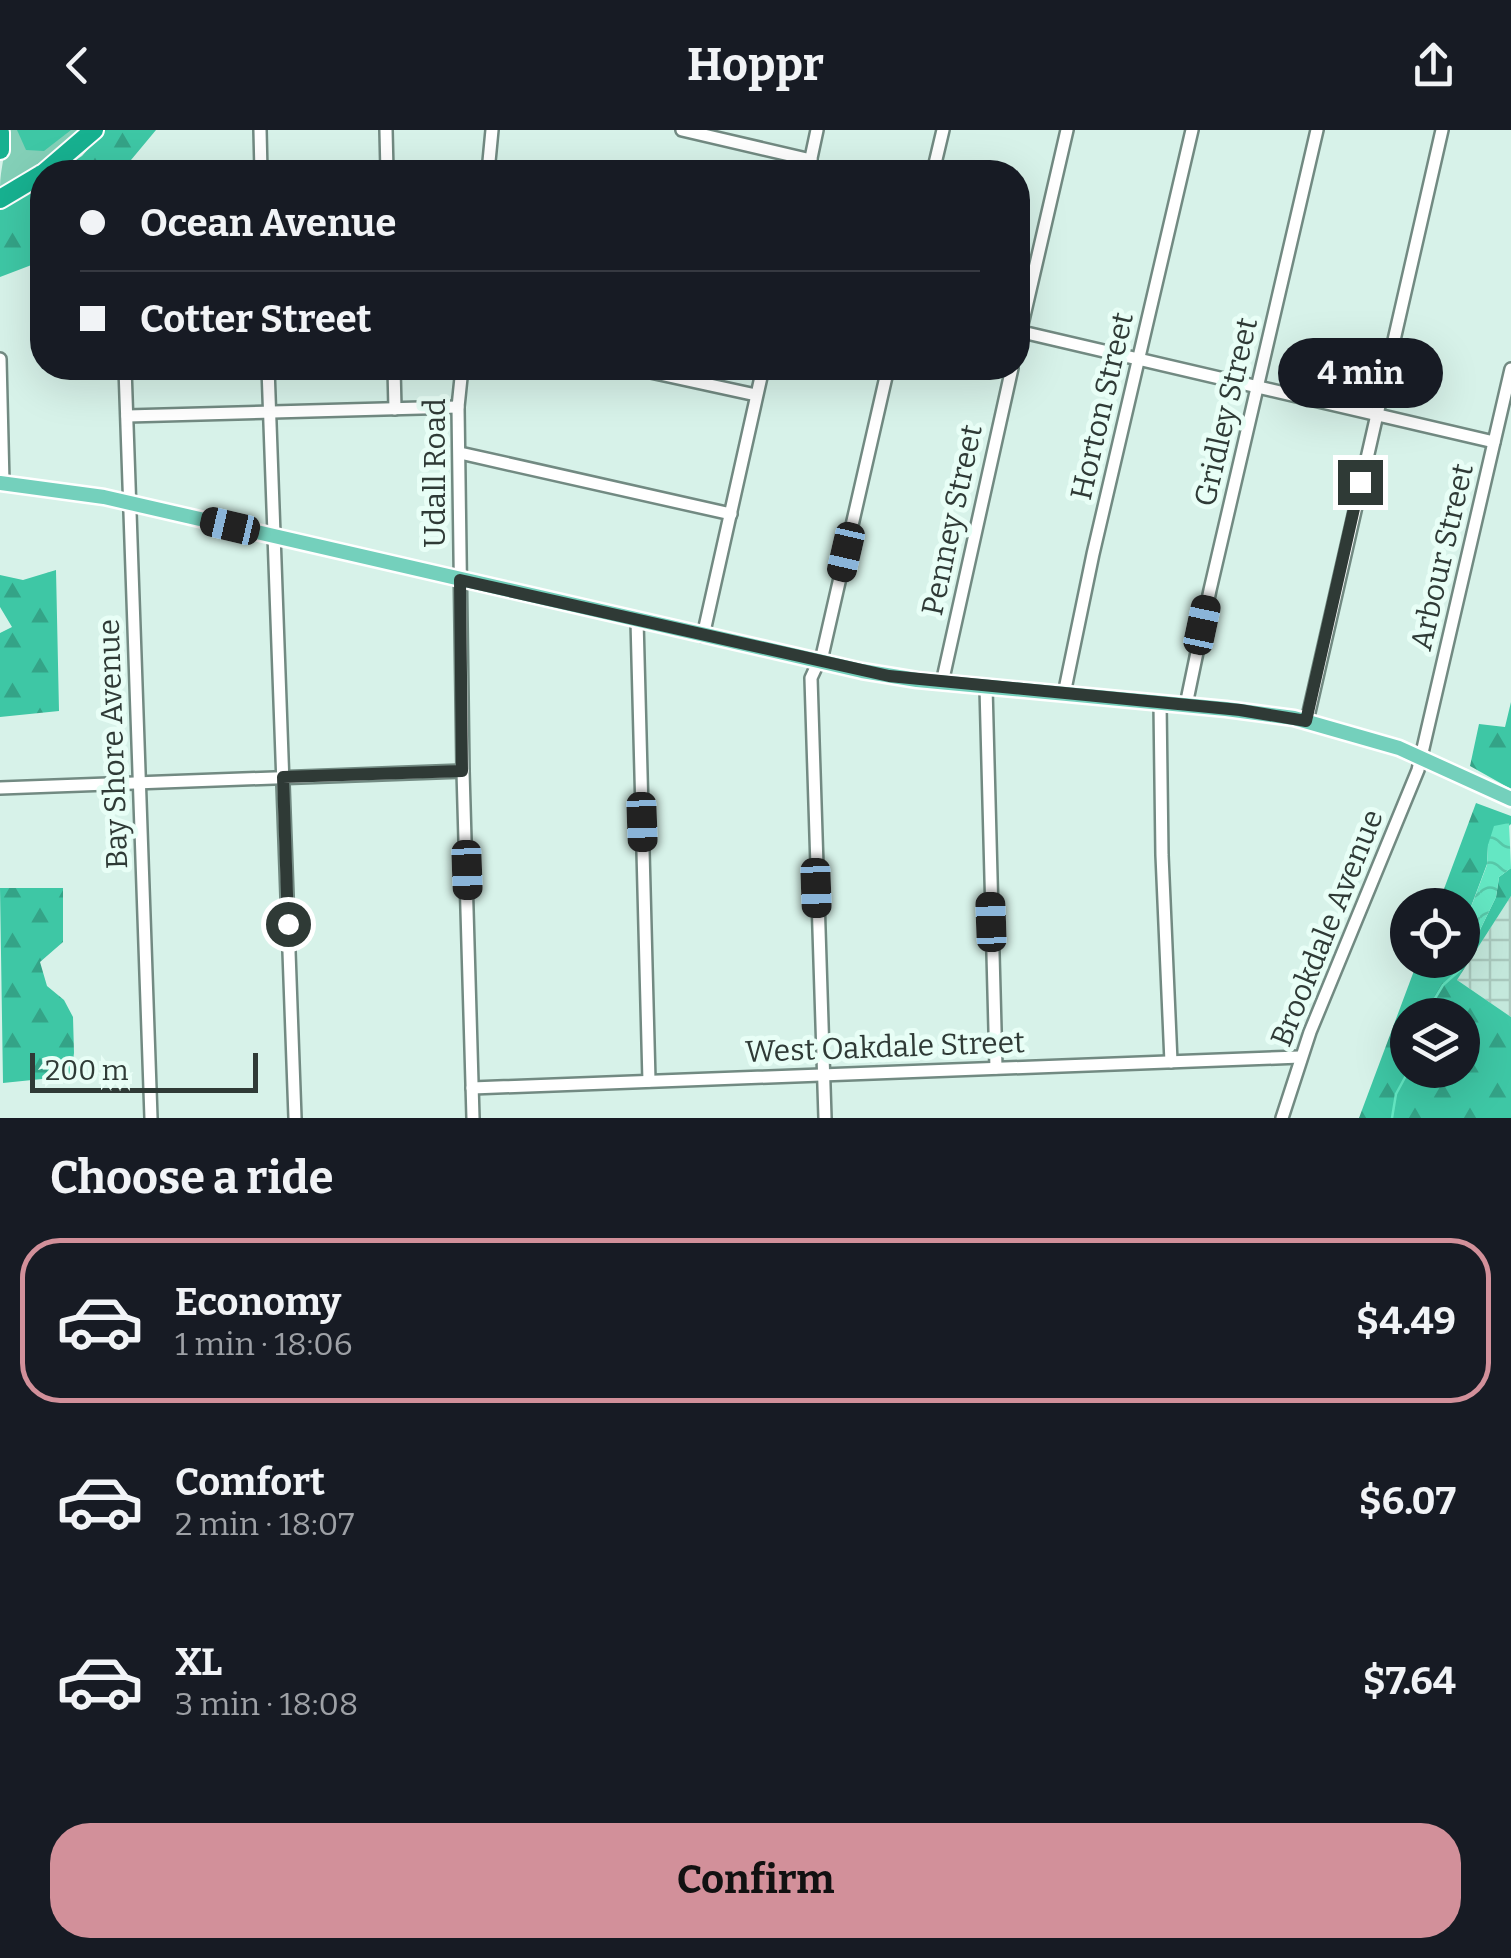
<!DOCTYPE html>
<meta charset="utf-8">
<style>
body{margin:0;font-family:Bitter,serif;background:#242831;color:#f1f3f6;height:100vh;display:flex;flex-direction:column;font-size:38px;white-space:nowrap}
*{box-sizing:border-box;margin:0}
p{font-size:32px;color:#9ea1a6}
.icon{flex:none;width:55px;height:55px;fill:none;stroke:currentColor;stroke-width:2;stroke-linecap:round;stroke-linejoin:round}
.map{position:relative;height:988px;overflow:hidden}
.drawer{display:flex;flex-direction:column;background:#171b24;flex:1}
.drawer>*{flex:none}
.top-card{position:absolute;left:30px;top:30px;width:1000px;height:220px;border-radius:40px;box-shadow:0 10px 40px #0002;display:grid;align-content:center;height:220px;padding:0 50px;background:#171b24}
.buttons{position:absolute;left:1390px;top:758px;display:grid;gap:20px}
.buttons a{display:grid;place-items:center;width:90px;height:90px;border-radius:50%;background:#171b24;box-shadow:0 10px 40px #0002;font-size:50px}
.scale{position:absolute;left:30px;bottom:25px;width:228px;box-sizing:border-box;padding-left:10px;border:5px solid #2f3a36;border-top:0;font-size:28px;line-height:35px;white-space:nowrap;color:#2f3a36;-webkit-text-stroke:8px #e8fef6;paint-order:stroke}
.end{position:absolute;width:45px;height:45px;margin:-22px;border:12px solid #2f3a36;background:#fff;box-shadow:0 0 0 5px #fff}
.from{border-radius:50%}
.bubble{position:absolute;height:70px;border-radius:35px;background:#171b24;box-shadow:0 10px 40px #0002;font-size:32px;font-weight:700;line-height:70px;text-align:center}
.car{position:absolute;width:30px;height:60px;margin:-30px -15px;border-radius:12px;box-shadow:0 0 8px 2px #0007;background:linear-gradient(#222 24%,#8ab4d8 0 40%,#222 0 76%,#8ab4d8 0 86%,#222 0)}
.top-card b{display:flex;align-items:center;gap:35px;height:95px;font-size:38px}
.top-card b+b{border-top:2px solid #363941}
.top-card i{width:25px;height:25px;background:#f1f3f6}
ul{padding:0;list-style:none}
li{display:flex;align-items:center;gap:30px;height:165px;margin:0 20px 15px;padding:0 30px;border:5px solid transparent;border-radius:40px}
li div{flex:1}
li b{display:block;font-size:38px}
li em{font-style:normal;font-weight:700}
li.current{border-color:#d2909a}
li>.icon{width:90px;height:90px;stroke-width:1.5}
h2{padding:0 50px;font-size:45px;line-height:120px}
.action{display:flex;gap:20px;margin-top:auto;padding:20px 50px}
.action a{flex:1;height:115px;border-radius:40px;background:#d2909a;color:#111;font-size:40px;font-weight:700;line-height:115px;text-align:center}
header{display:flex;justify-content:space-between;align-items:center;height:130px;padding:0 50px;background:#171b24;font-size:45px;font-weight:700}
.map>svg:first-child{display:block}
.industrial{fill:url(#industrial-grid)}
.green{fill:#83cfb7}
.forest{fill:url(#forest-firs);fill-rule:evenodd}
.water{fill:url(#water-waves)}
.lines{fill:none;stroke-linecap:round;stroke-linejoin:round}
.stream{stroke:#64e7c3;stroke-width:2.5}
.minor-casing{stroke:#728a82;stroke-width:16}
.major-casing{stroke:#fff;stroke-width:19}
.highway-casing{stroke:#fff;stroke-width:22}
.minor{stroke:#fff;stroke-width:11}
.major{stroke:#74d0bc;stroke-width:14}
.highway{stroke:#17b190;stroke-width:18}
.route{stroke:#2f3a36;stroke-width:12}
.labels{text-anchor:middle;stroke-width:10;stroke-linejoin:round;paint-order:stroke}
.street-label{font-size:30px;fill:#2f3a36;stroke:#e8fef6}
</style>
<header><svg class="icon" aria-label="back" viewBox="0 0 24 24"><path d="M15 5l-7 7 7 7"/></svg>Hoppr<svg class="icon" aria-label="share" viewBox="0 0 24 24"><path d="M12 15V3M7 8l5-5 5 5M5 13v7h14v-7"/></svg></header>
<div class="map">
<svg width="1511" height="988" viewBox="0 0 1511 988">
<defs>
<pattern id="industrial-grid" width="8" height="8" patternUnits="userSpaceOnUse" patternTransform="scale(2.5)"><rect width="8" height="8" fill="#c4e8dc"/><path d="M0 4h8M4 0v8" fill="none" stroke="#a9c8bd"/></pattern>
<pattern id="forest-firs" width="22" height="20" patternUnits="userSpaceOnUse" patternTransform="scale(2.5)"><rect width="22" height="20" fill="#3ec7a5"/><path d="M5 1l3.5 6h-7zM16 11l3.5 6h-7z" fill="#34a387"/></pattern>
<pattern id="water-waves" width="16" height="10" patternUnits="userSpaceOnUse" patternTransform="scale(2.5)"><rect width="16" height="10" fill="#64e7c3"/><path d="M0 5q4-4 8 0t8 0" fill="none" stroke="#57c7a8"/></pattern>
</defs>
<rect width="100%" height="100%" fill="#d7f2e9"/>
<polygon class="industrial" points="1511,766 1511,887 1457,850"/>
<path class="green" d="M6 0H85L4 62 0 58C0 38 7 20 6 0Z"/>
<g class="forest">
<polygon points="17,0 71,0 44,21 26,20"/>
<polygon points="105,0 156,0 121,42 58,42 82,26"/>
<polygon points="42,53 42,131 0,147 0,78"/>
<polygon points="56,440 59,581 0,587 0,503 12,497 0,477 0,445 23,450"/>
<polygon points="1511,572 1511,659 1470,636 1479,594 1505,597"/>
<polygon points="1476,673 1511,686 1511,694 1488,715 1487,734 1463,798 1462,775 1438,775"/>
<path d="M1511 738V766L1457 850 1511 887V988H1359L1418 830H1459L1461 839 1496 767 1499 747ZM1408 885H1462V940H1408Z"/>
<polygon points="0,758 63,758 63,812 40,832 47,856 64,870 73,887 74,923 71,946 3,953"/>
</g>
<polygon class="water" points="1509,693 1511,738 1499,747 1496,767 1460,841 1463,798 1487,735 1488,715 1494,696"/>
<g class="lines">
<g class="stream">
<polyline points="1425,885 1443,855 1460,840"/>
<polyline points="1392,988 1396,964 1409,940"/>
</g>
<g class="minor-casing">
<g id="minor">
<polyline points="260,0 261,42"/>
<polyline points="386,0 387,42"/>
<polyline points="682,0 811,30"/>
<polyline points="488,42 492,0"/>
<polyline points="808,42 817,0"/>
<polyline points="933,42 943,0"/>
<polyline points="1018,201 1494,312"/>
<polyline points="1018,212 1067,0"/>
<polyline points="0,229 3,353"/>
<polyline points="125,238 151,988"/>
<polyline points="268,238 295,988"/>
<polyline points="394,238 395,279"/>
<polyline points="462,238 458,277 463,641 473,988"/>
<polyline points="632,238 756,265"/>
<polyline points="127,286 458,277"/>
<polyline points="460,323 731,384"/>
<polyline points="637,490 649,951"/>
<polyline points="703,506 763,238"/>
<polyline points="942,553 1012,238"/>
<polyline points="986,557 996,938"/>
<polyline points="1064,564 1093,424 1192,0"/>
<polyline points="1160,573 1162,725 1171,932"/>
<polyline points="1186,575 1210,460 1317,0"/>
<polyline points="1307,591 1442,0"/>
<polyline points="0,658 463,641"/>
<polyline points="472,958 1300,927"/>
<polyline points="825,988 811,548 823,522 888,238"/>
<polyline points="1282,988 1310,902 1418,640 1511,239"/>
</g>
</g>
<g class="major-casing">
<polyline id="major" points="0,353 104,367 862,541 917,550 1226,579 1294,588 1399,618 1511,669"/>
</g>
<g class="highway-casing">
<g id="highway">
<polyline points="0,3 0,20"/>
<polyline points="45,42 94,0"/>
<polyline points="0,69 42,44"/>
</g>
</g>
<use href="#minor" class="minor"/>
<use href="#major" class="major"/>
<use href="#highway" class="highway"/>
</g>
<g class="lines">
<polyline class="route" points="288,794 283,647 462,641 460,450 889,546 1240,580 1306,591 1360,352"/>
</g>
<g class="labels">
<g class="street-label">
<text transform="translate(1102 276) rotate(-77)" y="10">Horton Street</text>
<text transform="translate(1226 282) rotate(-77)" y="10">Gridley Street</text>
<text transform="translate(435 343) rotate(-90)" y="10">Udall Road</text>
<text transform="translate(952 390) rotate(-78)" y="10">Penney Street</text>
<text transform="translate(1442 427) rotate(-77)" y="10">Arbour Street</text>
<text transform="translate(113 614) rotate(-92)" y="10">Bay Shore Avenue</text>
<text transform="translate(1327 798) rotate(-68)" y="10">Brookdale Avenue</text>
<text transform="translate(885 917) rotate(-2)" y="10">West Oakdale Street</text>
</g>
</g>
</svg>
<div class="buttons">
<a><svg class="icon" aria-label="locate" viewBox="0 0 24 24"><circle cx="12" cy="12" r="6"/><path d="M12 2v4M12 18v4M2 12h4M18 12h4"/></svg></a>
<a><svg class="icon" aria-label="layers" viewBox="0 0 24 24"><path d="M12 4l9 5-9 5-9-5zM3 14l9 5 9-5"/></svg></a>
</div>
<div class="scale">200 m</div>
<i class="end from" style="left:288px;top:794px"></i>
<i class="end" style="left:1360px;top:352px"></i>
<div class="bubble" style="left:1278px;top:208px;width:165px">4 min</div>
<i class="car" style="left:230px;top:396px;rotate:283deg"></i>
<i class="car" style="left:846px;top:422px;rotate:193deg"></i>
<i class="car" style="left:1202px;top:495px;rotate:12deg"></i>
<i class="car" style="left:642px;top:692px;rotate:178deg"></i>
<i class="car" style="left:467px;top:740px;rotate:178deg"></i>
<i class="car" style="left:816px;top:758px;rotate:178deg"></i>
<i class="car" style="left:991px;top:792px;rotate:358deg"></i>
<div class="top-card">
<b><i class="from"></i>Ocean Avenue</b>
<b><i></i>Cotter Street</b>
</div>
</div>
<section class="drawer">
<h2>Choose a ride</h2>
<ul>
<li class="current"><svg class="icon" aria-label="car" viewBox="0 0 24 24"><path d="M5 17H2v-5l4-1 3-4h7l3 4 3 1v5h-3M9 17h6M6 11h13"/><circle cx="7" cy="17" r="2"/><circle cx="17" cy="17" r="2"/></svg><div><b>Economy</b><p>1 min · 18:06</p></div><em>$4.49</em></li>
<li><svg class="icon" aria-label="car" viewBox="0 0 24 24"><path d="M5 17H2v-5l4-1 3-4h7l3 4 3 1v5h-3M9 17h6M6 11h13"/><circle cx="7" cy="17" r="2"/><circle cx="17" cy="17" r="2"/></svg><div><b>Comfort</b><p>2 min · 18:07</p></div><em>$6.07</em></li>
<li><svg class="icon" aria-label="car" viewBox="0 0 24 24"><path d="M5 17H2v-5l4-1 3-4h7l3 4 3 1v5h-3M9 17h6M6 11h13"/><circle cx="7" cy="17" r="2"/><circle cx="17" cy="17" r="2"/></svg><div><b>XL</b><p>3 min · 18:08</p></div><em>$7.64</em></li>
</ul>
<div class="action"><a>Confirm</a></div>
</section>
